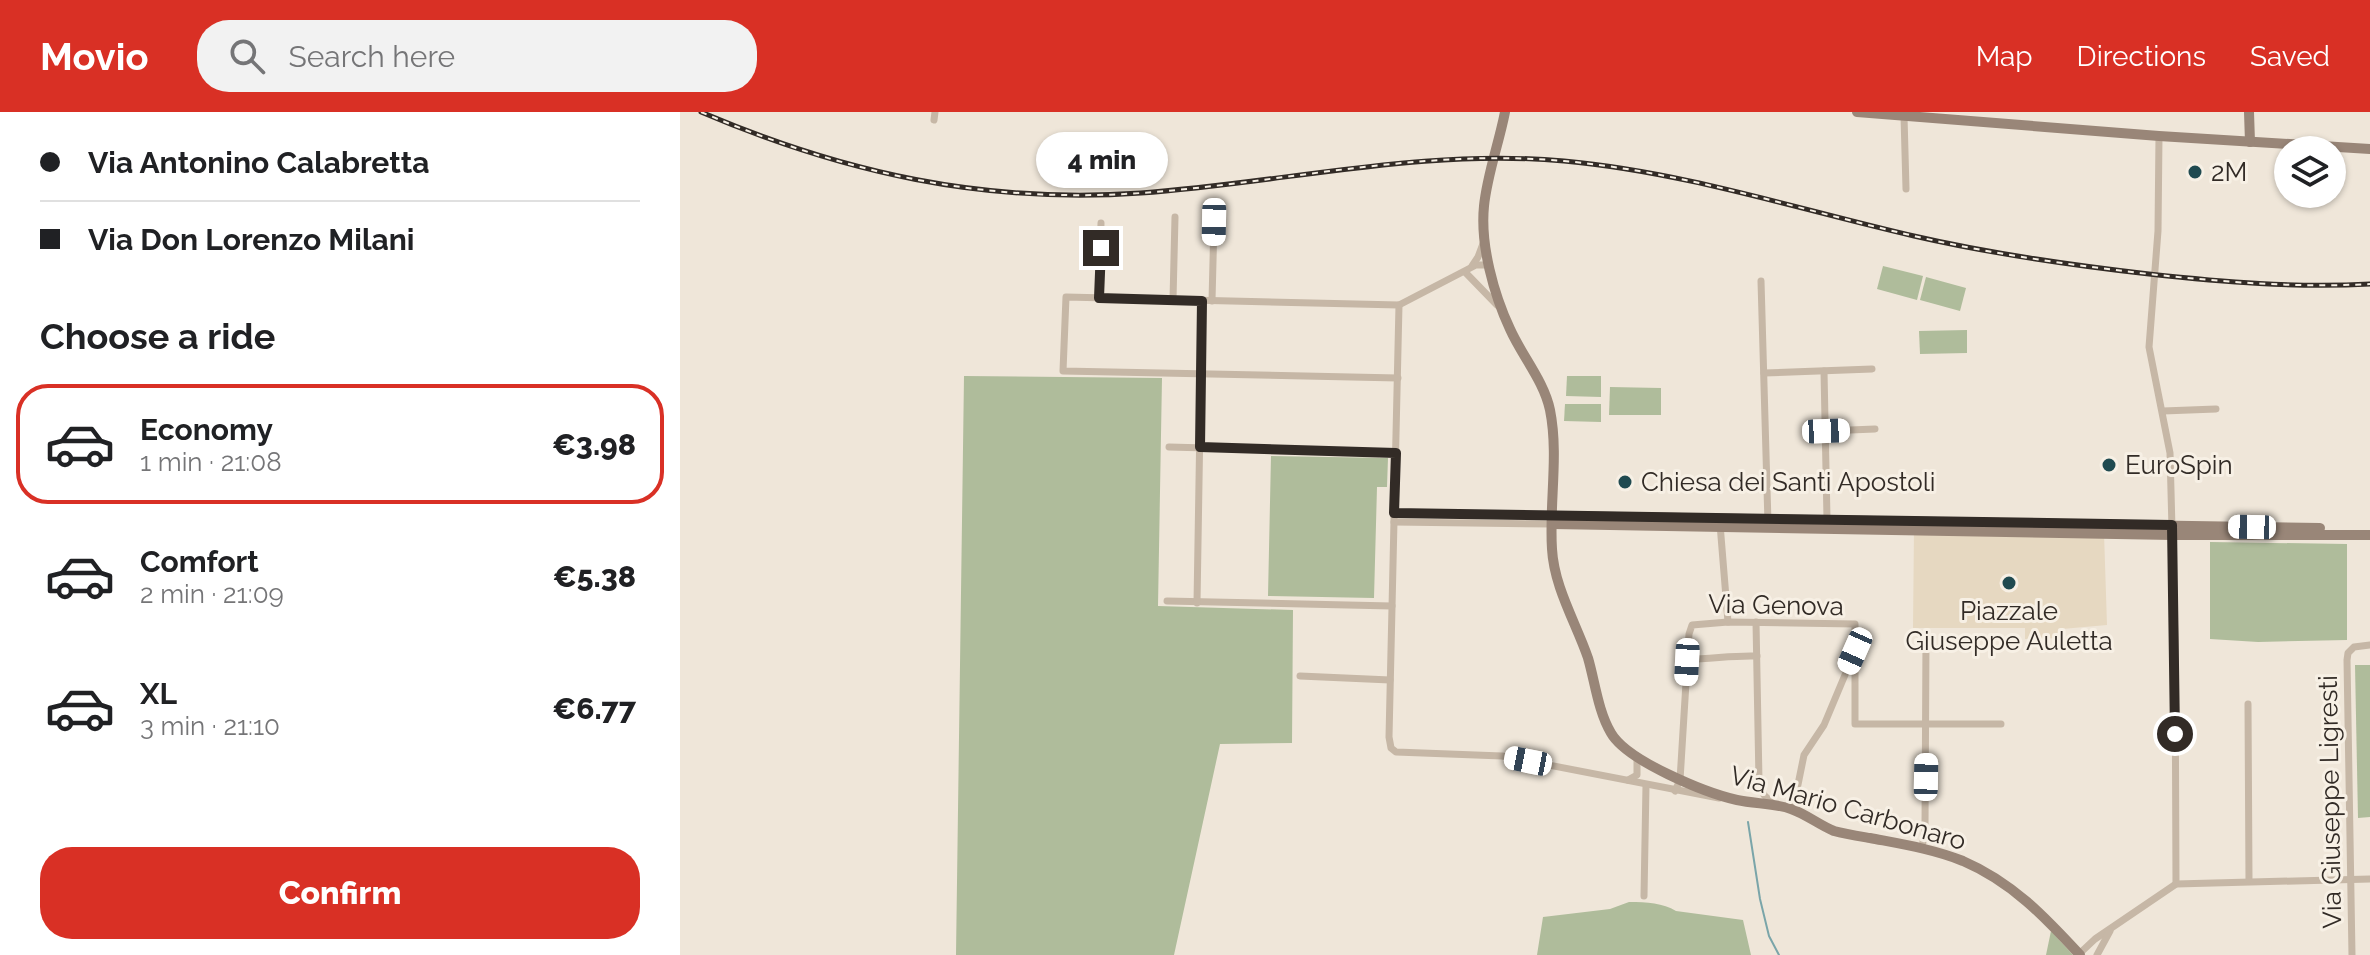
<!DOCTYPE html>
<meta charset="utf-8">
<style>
body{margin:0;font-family:Raleway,sans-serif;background:#f2f2f2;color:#202124;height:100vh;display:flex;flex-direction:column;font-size:30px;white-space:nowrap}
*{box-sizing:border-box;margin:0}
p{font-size:26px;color:#757577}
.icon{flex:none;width:44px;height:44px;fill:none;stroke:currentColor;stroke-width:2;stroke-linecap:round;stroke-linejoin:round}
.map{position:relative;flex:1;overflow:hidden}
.panel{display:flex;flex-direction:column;background:#fff;width:680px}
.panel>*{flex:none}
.hud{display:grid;align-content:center;height:176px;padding:0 40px;background:#fff}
.tools{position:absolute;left:1594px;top:24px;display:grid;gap:16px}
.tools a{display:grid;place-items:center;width:72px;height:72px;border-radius:50%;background:#fff;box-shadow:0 2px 6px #0004;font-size:40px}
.end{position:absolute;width:36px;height:36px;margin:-18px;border:10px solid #322b26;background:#fff;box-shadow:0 0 0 4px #fff}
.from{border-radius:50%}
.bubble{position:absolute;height:56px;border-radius:28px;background:#fff;box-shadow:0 2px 6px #0004;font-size:26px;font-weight:800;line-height:56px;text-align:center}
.car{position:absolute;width:24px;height:48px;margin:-24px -12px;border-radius:10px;box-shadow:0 0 6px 2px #0007;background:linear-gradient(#fff 24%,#345 0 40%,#fff 0 76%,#345 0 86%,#fff 0)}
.hud b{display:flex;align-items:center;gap:28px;height:76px;font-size:30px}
.hud b+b{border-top:2px solid #e0e0e0}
.hud i{width:20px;height:20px;background:#202124}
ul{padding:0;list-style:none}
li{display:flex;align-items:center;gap:24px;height:120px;margin:0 16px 12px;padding:0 24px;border:4px solid transparent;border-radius:32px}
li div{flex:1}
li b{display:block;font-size:30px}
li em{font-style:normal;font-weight:800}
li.on{border-color:#d93025}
li>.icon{width:72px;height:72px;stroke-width:1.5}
h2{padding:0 40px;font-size:36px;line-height:96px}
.action{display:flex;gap:16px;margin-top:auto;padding:16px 40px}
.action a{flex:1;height:92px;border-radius:32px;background:#d93025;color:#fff;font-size:32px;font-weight:800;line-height:92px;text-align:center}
header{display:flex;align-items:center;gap:48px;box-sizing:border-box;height:112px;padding:0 40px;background:#d93025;color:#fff}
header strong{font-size:38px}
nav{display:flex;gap:44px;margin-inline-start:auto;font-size:28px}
.search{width:560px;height:72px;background:#f2f2f2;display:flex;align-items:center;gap:20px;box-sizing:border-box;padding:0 28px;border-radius:32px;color:#757577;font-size:30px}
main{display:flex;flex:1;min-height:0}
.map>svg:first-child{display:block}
.green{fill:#afbc9b}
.plaza{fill:#e6d8c1}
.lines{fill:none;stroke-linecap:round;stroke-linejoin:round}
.stream{stroke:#7aa5a9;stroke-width:2}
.street{stroke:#c6b7a6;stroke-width:7}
.secondary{stroke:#998678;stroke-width:10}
.rail-casing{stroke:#322b26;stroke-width:5}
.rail{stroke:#f7f0e5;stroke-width:2;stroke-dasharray:6;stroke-linecap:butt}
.route{stroke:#322b26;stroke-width:10}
.poi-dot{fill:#204a50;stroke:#f7f0e5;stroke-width:3}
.labels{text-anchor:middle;stroke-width:6;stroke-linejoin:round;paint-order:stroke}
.poi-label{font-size:26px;fill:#322b26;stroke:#f7f0e5;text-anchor:start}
.street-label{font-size:26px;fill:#322b26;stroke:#f7f0e5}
</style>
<header>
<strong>Movio</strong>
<div class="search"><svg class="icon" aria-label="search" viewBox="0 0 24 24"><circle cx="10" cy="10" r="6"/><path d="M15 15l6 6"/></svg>Search here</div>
<nav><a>Map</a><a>Directions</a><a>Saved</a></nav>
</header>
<main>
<section class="panel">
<div class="hud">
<b><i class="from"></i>Via Antonino Calabretta</b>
<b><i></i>Via Don Lorenzo Milani</b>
</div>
<h2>Choose a ride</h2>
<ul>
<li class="on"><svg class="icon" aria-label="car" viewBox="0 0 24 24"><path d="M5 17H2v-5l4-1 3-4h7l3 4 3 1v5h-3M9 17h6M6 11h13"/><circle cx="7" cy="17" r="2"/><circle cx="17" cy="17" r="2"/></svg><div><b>Economy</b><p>1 min · 21:08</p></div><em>€3.98</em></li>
<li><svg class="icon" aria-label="car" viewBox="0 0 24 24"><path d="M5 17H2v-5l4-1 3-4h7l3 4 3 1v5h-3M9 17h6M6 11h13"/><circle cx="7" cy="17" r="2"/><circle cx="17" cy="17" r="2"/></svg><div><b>Comfort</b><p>2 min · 21:09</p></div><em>€5.38</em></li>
<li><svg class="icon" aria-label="car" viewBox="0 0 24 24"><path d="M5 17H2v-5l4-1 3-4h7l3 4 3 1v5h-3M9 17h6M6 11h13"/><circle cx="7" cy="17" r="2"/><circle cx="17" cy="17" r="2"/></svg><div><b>XL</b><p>3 min · 21:10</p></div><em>€6.77</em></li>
</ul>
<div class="action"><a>Confirm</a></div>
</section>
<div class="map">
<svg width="1690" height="843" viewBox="0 0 1690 843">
<rect width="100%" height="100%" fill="#efe6d9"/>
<g class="green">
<polygon points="1203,154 1243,164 1237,188 1197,177"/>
<polygon points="1246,165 1286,176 1280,199 1240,188"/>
<polygon points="1287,218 1287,241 1240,242 1239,219"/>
<polygon points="284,264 482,266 478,494 613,498 612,631 540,632 494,843 276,843"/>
<polygon points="887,264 921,264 921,285 886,284"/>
<polygon points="930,275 981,276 981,303 929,303"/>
<polygon points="885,292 921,292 921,310 884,309"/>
<polygon points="591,344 708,346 707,375 697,375 694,486 588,484"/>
<polygon points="1530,430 1667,432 1667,528 1578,530 1530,527"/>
<polygon points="1675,553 1690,553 1690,705 1678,706"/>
<path d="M949 790C967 790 983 791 996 799L1063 808 1071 843H857L863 805 930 797Z"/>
<polygon points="1371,819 1393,843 1366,843"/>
</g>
<polygon class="plaza" points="1234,417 1424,421 1427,513 1382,517 1382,526 1345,527 1345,516 1233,516"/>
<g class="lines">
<polyline class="stream" points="1068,710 1080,787 1089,824 1099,843"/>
<g class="street">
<polyline points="1224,4 1226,77"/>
<polyline points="254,8 255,0"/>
<polyline points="1479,24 1478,119 1469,235 1490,341 1495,531 1496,772"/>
<polyline points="792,154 798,145 804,129"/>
<polyline points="785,160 817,193"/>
<polyline points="1081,169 1088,411"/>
<polyline points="419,186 421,111"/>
<polyline points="493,188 495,105"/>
<polyline points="532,189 534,110"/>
<polyline points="719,193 709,625 711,636 716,640 822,644 1039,686"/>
<polyline points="1144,259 1147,407 1145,411"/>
<polyline points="1084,261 1192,257"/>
<polyline points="718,266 383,259 386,185 719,193 796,153 809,153"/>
<polyline points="1483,299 1536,297"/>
<polyline points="1146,319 1195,317"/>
<polyline points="489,335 716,341"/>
<polyline points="714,401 873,404"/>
<polyline points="714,410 873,412"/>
<polyline points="1040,412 1048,510"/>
<polyline points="487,489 712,494"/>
<polyline points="517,491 522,189"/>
<polyline points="1076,510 1079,669 1084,683 1092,691"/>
<polyline points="1175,541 1175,612 1321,612"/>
<path d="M1008 547C1032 547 1053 543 1077 544"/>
<polyline points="620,564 710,568"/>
<polyline points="1568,592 1569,769"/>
<polyline points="948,668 957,663 957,644"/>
<polyline points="995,679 1000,668 1009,522 1012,513 1048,510 1175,512 1175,539 1144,613 1124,643 1113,697"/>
<polyline points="1242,736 1245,717 1246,526"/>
<polyline points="964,784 966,673"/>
<polyline points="1399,842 1415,827 1496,772 1690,767"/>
<polyline points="1417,843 1430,819"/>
<polyline points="1672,843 1667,548 1668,541 1674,535 1690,533"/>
</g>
<g class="secondary">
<path d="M825 0C819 31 807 63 804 94 800 133 814 183 830 217 842 244 864 269 870 298 879 343 869 392 872 437 874 475 896 511 908 546 915 570 918 599 931 621 947 649 1026 681 1057 688 1075 692 1094 691 1111 697 1126 702 1139 713 1154 719 1165 722 1178 724 1190 726 1221 732 1253 737 1283 749 1332 770 1365 805 1400 843"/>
<polyline points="1177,0 1479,24 1690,37"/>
<polyline points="1569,0 1570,30"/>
<polyline points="873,404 1640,416"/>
<polyline points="873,412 1492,423 1690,423"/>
</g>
<g class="rail-casing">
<path id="rail" d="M21 0C164 61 304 92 461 81 602 71 742 36 884 49 1004 60 1117 97 1234 124 1312 142 1390 153 1469 162 1543 170 1616 176 1690 172"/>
</g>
<use href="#rail" class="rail"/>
</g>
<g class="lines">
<polyline class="route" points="421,136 419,186 522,189 520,335 716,341 714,401 1492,413 1495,622"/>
</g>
<g class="poi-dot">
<circle cx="1515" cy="60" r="8"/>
<circle cx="1429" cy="353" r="8"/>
<circle cx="945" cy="370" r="8"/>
<circle cx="1329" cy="471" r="8"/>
</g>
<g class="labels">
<g class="poi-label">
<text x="1531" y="69">2M</text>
<text x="1445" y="362">EuroSpin</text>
<text x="961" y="379">Chiesa dei Santi Apostoli</text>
<text x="1329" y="508" text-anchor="middle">Piazzale<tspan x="1329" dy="30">Giuseppe Auletta</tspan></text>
</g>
<g class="street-label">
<text transform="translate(1096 493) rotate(1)" y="9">Via Genova</text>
<text transform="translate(1650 690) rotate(-91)" y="9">Via Giuseppe Ligresti</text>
<text transform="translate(1168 696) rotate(16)" y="9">Via Mario Carbonaro</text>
</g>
</g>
</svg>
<div class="tools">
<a><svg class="icon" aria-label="layers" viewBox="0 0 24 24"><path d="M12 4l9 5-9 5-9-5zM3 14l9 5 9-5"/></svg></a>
</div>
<i class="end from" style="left:1495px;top:622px"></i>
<i class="end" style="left:421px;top:136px"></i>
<div class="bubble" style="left:356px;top:20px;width:132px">4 min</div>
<i class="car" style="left:534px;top:110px;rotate:181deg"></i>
<i class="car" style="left:1146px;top:319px;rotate:88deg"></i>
<i class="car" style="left:1572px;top:415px;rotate:271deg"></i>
<i class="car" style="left:1175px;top:539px;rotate:204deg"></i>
<i class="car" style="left:1007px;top:550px;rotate:183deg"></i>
<i class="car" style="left:848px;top:649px;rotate:281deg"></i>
<i class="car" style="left:1246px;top:665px;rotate:1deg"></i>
</div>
</main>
